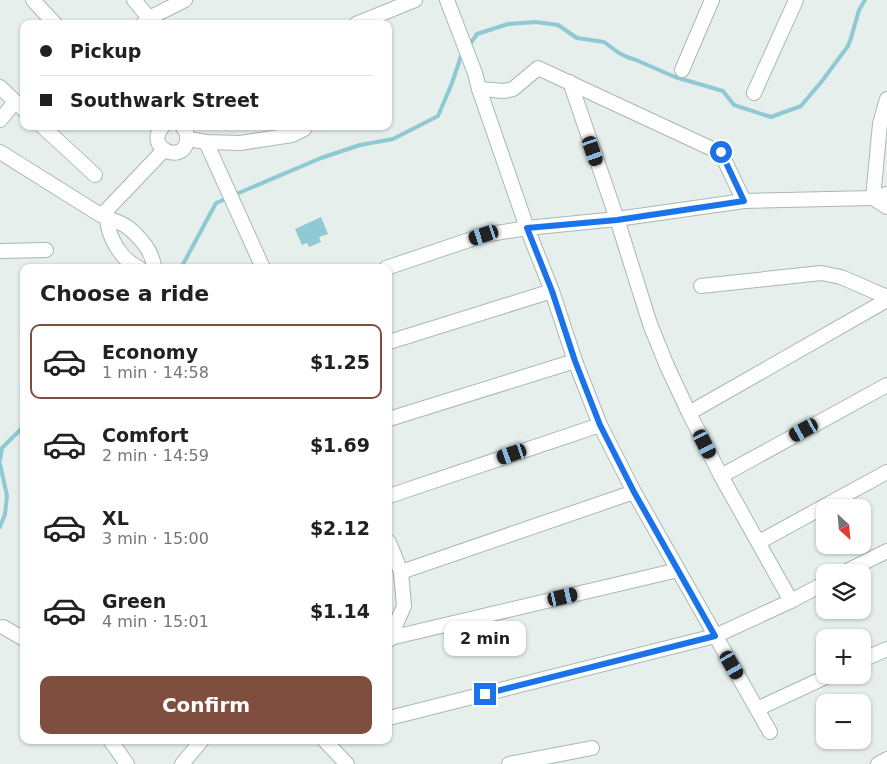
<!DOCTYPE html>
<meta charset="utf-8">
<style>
body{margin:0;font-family:"DejaVu Sans",sans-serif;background:#f2f2f2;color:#202124;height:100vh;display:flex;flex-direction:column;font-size:19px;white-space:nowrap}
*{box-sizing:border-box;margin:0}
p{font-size:16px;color:#757577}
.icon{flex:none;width:28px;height:28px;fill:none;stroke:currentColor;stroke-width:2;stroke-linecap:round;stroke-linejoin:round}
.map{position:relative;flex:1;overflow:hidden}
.drawer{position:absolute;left:20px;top:264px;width:372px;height:480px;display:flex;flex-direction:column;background:#fff;border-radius:10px;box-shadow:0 1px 4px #0004}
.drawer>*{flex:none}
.hud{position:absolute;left:20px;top:20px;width:372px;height:110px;border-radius:10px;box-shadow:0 1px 4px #0004;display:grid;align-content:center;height:110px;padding:0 20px;background:#fff}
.needle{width:32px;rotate:154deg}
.controls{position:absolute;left:816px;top:499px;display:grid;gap:10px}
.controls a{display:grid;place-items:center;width:55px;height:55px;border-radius:10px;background:#fff;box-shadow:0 1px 4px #0004;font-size:25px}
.end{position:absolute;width:22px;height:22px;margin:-11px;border:6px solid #1a73e8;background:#fff;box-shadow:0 0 0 2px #fff}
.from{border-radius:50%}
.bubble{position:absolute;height:35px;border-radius:10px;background:#fff;box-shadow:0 1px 4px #0004;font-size:16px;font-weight:700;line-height:35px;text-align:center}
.car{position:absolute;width:15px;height:30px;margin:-15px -8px;border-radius:6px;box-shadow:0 0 4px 1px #0007;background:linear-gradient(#222 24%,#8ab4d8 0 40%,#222 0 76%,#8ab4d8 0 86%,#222 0)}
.hud b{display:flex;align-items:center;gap:18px;height:48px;font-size:19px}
.hud b+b{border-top:1px solid #e0e0e0}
.hud i{width:12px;height:12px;background:#202124}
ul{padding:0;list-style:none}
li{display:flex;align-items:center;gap:15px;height:75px;margin:0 10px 8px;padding:0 10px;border:2px solid transparent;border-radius:10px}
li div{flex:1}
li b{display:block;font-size:19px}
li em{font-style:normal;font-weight:700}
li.current{border-color:#7f4e3f}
li>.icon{width:45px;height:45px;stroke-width:1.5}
h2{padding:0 20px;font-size:22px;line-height:60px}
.cta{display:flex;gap:10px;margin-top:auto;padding:10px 20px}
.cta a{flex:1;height:58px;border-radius:10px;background:#7f4e3f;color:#fff;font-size:20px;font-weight:700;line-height:58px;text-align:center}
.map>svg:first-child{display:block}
.water{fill:#8ec9d4}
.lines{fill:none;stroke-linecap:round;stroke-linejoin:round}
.stream{stroke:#8ec9d4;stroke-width:4}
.minor-casing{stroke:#a8b8b2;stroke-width:16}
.minor{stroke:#fff;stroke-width:14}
.route{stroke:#1a73e8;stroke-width:6}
</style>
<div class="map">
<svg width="887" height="764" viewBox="0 0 887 764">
<rect width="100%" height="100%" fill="#e6efeb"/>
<polygon class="water" points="321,217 328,234 319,237 321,242 309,247 307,243 302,245 295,229"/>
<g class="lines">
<g class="stream">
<polyline points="468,47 477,34 508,24 536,22 558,25 577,38 604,42 619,53 627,57 636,60 675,77 723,91 734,105 771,117 801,106 822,81 848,46 851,38 859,10 865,0"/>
<polyline points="234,195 321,158 360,145 393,139 438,116 452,83 461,56 463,53"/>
<polyline points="181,268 216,203 228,198"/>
<polyline points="0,460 2,448 24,426"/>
<polyline points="0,464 7,496 5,514 0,527"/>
</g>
<g class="minor-casing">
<g id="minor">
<polyline points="33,0 55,24"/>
<polyline points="134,0 149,18"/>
<polyline points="447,0 475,73 479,89 527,228 552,291 575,361 600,425 634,492 770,732"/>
<polyline points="143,24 149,18 185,0"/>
<polyline points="356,24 415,0"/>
<polyline points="682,70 712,0"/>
<polyline points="570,82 617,219 650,324 667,366 689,413 721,476 791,601"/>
<polyline points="0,87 24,110"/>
<polyline points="479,89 504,91 513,89 538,68 721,153 744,201"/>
<polyline points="754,93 796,0"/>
<polyline points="0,120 15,102"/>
<polyline points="42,126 95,175"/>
<path d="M163 126C143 148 183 165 187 141 188 134 186 131 182 126"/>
<polyline points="188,139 206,142 240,143 292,135 304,129 304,126"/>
<polyline points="206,142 263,268"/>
<path d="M0 152C33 173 66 193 99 214 109 220 121 221 130 229 142 240 153 252 154 268"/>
<polyline points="873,198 880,124 887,99"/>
<polyline points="873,198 887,207"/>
<polyline points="102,215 164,150"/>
<path d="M107 218C108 237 121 260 139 268"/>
<polyline points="0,251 46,250"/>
<polyline points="386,268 484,235 527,228 617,219 744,201 873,198 887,194"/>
<polyline points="701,286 821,273 841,277 887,297"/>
<polyline points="389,342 552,291"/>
<polyline points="689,413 887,300"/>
<polyline points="389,419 575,361"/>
<polyline points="721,476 887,385"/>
<polyline points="389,496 600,425"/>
<polyline points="389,542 401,572 404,606 389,640"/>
<polyline points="759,542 887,472"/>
<polyline points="401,572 634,492"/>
<polyline points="845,572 887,551"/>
<polyline points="3,627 24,639"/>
<polyline points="390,638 678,570"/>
<polyline points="862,660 887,649"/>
<polyline points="757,709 830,675"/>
<polyline points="389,718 715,636 791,601 825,583"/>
<polyline points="110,740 127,764"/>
<polyline points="324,740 347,764"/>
<polyline points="182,764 202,740"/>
<polyline points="509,764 592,748"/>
<polyline points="878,764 887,759"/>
</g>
</g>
<use href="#minor" class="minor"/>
</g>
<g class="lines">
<polyline class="route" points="485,694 715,636 634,492 600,425 575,361 552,291 527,228 617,220 744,201 721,152"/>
</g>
</svg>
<div class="controls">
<a><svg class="needle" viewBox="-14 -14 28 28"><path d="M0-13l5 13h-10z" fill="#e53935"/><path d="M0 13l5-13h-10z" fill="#757577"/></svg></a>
<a><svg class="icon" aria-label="layers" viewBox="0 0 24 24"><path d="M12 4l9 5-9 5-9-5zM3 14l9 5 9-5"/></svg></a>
<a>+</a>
<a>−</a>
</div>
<i class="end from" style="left:721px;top:152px"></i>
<i class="end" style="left:485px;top:694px"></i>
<div class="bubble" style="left:444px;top:621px;width:82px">2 min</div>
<i class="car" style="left:593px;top:151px;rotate:161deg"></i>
<i class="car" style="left:484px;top:235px;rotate:252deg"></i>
<i class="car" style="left:804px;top:430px;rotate:241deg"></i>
<i class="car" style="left:705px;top:444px;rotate:153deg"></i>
<i class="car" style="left:512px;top:454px;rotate:251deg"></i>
<i class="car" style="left:563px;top:597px;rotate:77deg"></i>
<i class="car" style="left:732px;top:665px;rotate:150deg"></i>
<div class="hud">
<b><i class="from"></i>Pickup</b>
<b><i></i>Southwark Street</b>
</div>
<section class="drawer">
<h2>Choose a ride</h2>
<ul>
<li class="current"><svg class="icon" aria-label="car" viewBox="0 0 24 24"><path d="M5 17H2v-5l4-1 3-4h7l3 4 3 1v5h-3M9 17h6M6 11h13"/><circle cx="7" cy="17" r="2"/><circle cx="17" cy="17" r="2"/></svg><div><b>Economy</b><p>1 min · 14:58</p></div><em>$1.25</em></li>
<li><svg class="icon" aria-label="car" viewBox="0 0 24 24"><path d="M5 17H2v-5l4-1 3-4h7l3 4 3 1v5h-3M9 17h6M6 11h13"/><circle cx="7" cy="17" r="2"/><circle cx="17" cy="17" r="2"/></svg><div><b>Comfort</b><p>2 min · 14:59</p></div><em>$1.69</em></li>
<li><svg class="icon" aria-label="car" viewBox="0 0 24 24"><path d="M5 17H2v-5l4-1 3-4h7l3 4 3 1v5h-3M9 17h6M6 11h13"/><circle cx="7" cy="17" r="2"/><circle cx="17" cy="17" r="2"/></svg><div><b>XL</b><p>3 min · 15:00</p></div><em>$2.12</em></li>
<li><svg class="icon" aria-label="car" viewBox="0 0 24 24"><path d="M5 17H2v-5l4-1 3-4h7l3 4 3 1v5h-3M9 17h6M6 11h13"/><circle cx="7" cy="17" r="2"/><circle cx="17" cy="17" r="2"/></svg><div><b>Green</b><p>4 min · 15:01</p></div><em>$1.14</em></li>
</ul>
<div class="cta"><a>Confirm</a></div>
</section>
</div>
